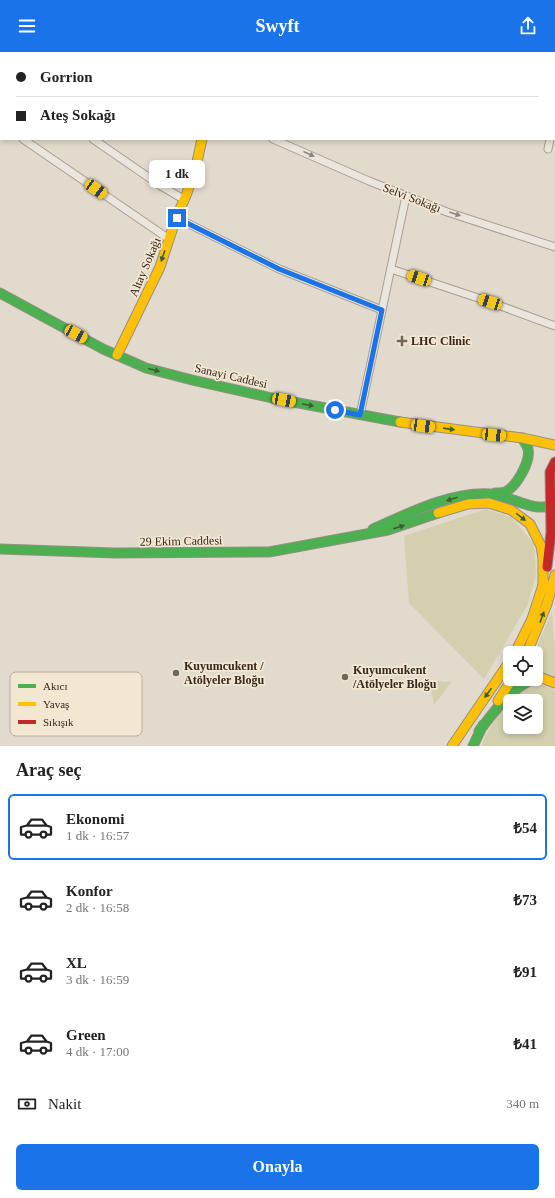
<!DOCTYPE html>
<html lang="tr">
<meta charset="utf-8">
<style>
body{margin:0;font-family:"Times New Roman",serif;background:#f6f6f6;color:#222;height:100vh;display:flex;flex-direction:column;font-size:15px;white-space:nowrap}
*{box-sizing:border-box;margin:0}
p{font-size:13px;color:#767676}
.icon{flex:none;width:22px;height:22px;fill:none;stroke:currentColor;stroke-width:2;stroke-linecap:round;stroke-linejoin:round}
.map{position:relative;height:694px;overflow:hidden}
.sheet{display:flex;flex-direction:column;background:#fff;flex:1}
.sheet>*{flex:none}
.banner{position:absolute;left:0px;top:0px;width:555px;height:88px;box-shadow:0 2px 6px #0003;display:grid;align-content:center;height:88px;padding:0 16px;background:#fff}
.controls{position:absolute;left:503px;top:594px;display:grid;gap:8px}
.controls a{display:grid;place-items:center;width:40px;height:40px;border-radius:6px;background:#fff;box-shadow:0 2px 6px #0003;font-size:20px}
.end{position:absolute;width:18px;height:18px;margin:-9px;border:5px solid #1a73e8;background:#fff;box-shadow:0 0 0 2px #fff}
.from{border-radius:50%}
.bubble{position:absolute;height:28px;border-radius:6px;background:#fff;box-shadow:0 2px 6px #0003;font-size:13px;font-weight:700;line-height:28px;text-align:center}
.car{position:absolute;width:12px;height:24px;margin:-12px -6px;border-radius:5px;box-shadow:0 0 3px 1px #0007;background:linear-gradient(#f5c518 24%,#345 0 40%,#f5c518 0 76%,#345 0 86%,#f5c518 0)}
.banner b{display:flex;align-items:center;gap:14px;height:38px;font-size:15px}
.banner b+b{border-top:1px solid #e0e0e0}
.banner i{width:10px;height:10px;background:#222}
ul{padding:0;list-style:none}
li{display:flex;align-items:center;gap:12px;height:66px;margin:0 8px 6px;padding:0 8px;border:2px solid transparent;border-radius:6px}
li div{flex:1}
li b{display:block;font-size:15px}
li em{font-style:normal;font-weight:700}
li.selected{border-color:#1a73e8}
li>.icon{width:36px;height:36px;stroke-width:1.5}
h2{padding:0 16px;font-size:18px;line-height:48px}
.pay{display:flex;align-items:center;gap:10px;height:44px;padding:0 16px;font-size:15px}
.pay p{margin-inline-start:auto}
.action{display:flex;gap:8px;margin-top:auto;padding:8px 16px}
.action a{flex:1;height:46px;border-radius:6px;background:#1a73e8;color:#fff;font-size:16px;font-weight:700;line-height:46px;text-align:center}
header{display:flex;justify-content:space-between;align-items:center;height:52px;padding:0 16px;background:#1a73e8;color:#fff;font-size:18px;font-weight:700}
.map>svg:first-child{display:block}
.green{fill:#d3d0af;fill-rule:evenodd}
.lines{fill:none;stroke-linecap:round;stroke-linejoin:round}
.street-casing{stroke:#a79f95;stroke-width:9}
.fast-casing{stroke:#968f85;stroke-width:11}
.slow-casing{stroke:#968f85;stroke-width:11}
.jam-casing{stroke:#968f85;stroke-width:11}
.street{stroke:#eae5dd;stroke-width:7}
.fast{stroke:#4caf50;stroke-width:9}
.slow{stroke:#ffc107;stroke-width:9}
.jam{stroke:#c62828;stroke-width:9}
.oneway{fill:#90867e}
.oneway2{fill:#3e5d32}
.route{stroke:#1a73e8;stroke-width:5}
.poi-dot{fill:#72665b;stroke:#f3e7d2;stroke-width:1.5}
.labels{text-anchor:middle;stroke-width:3.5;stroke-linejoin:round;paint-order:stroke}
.street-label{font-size:12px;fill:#35271e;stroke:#f3e7d2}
.poi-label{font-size:12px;font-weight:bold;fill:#35271e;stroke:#f3e7d2;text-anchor:start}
.key{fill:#f3e7d2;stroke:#baad9c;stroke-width:1}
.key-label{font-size:11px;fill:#35271e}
</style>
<header><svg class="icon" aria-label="menu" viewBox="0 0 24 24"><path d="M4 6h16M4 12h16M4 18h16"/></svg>Swyft<svg class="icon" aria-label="share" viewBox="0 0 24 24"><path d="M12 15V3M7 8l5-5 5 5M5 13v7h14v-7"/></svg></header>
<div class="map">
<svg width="555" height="694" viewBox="0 0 555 694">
<rect width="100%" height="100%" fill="#e2dacc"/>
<g class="green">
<polygon points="486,457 511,465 534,492 536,523 528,552 484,627 409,551 404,484"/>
<polygon points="552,559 555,598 555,627 536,623 536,601 534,601"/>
<polygon points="424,627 446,630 452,629 434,653 431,638"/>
<path d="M534 632C542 632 548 634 555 639V694H482C484 683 502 656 510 648 517 642 526 637 534 632ZM510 649H536V675H510Z"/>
</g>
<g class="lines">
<g class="street-casing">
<g id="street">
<polyline points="189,0 190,1"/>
<polyline points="7,1 7,0"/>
<polyline points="42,1 43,0"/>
<polyline points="417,1 417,0"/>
<polyline points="462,1 462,0"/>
<polyline points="515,1 515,0"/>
<polyline points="0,12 1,10"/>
<polyline points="0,22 1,22"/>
<polyline points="554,64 555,58"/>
<polyline points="0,72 1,72"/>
<polyline points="23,87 169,187"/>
<polyline points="93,87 161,134 185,148"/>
<polyline points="273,87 369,129 447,160 555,195"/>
<polyline points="548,97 550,87"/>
<polyline points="177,166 279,217 382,258"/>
<polyline points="391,217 490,250 555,274"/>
<polyline points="360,363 406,144"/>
</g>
</g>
<g class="fast-casing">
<g id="fast">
<polyline points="249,0 249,1"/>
<polyline points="0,241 103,297 146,316 192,328 272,346 400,370"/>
<path d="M495 441C499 441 504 441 507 439 517 433 531 409 528 397 527 393 524 389 522 386"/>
<path d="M373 477C407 462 452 439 490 442 514 444 530 461 555 453"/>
<polyline points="0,497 115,501 269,500 388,478 438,461"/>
<path d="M479 679C495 659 509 638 533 627"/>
<polyline points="473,694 483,673"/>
</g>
</g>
<g class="slow-casing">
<g id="slow">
<polyline points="117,303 160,215 175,169 187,141 197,110 202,87"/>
<polyline points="400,370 522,386 555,393"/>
<polyline points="438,461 468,452 489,451 511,458 530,472 541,494 543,506 543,537"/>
<polyline points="515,601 532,567 544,530"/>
<polyline points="527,601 547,552 555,523"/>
<polyline points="536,626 542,626 555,631"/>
<polyline points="498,649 512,627"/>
<polyline points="452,694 510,609"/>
</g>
</g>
<g class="jam-casing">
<polyline id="jam" points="547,515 551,480 550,420 555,410"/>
</g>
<use href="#street" class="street"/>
<use href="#fast" class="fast"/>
<use href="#slow" class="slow"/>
<use href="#jam" class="jam"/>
</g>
<defs><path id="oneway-solid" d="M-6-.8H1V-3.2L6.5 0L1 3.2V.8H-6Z"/></defs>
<g class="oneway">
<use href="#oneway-solid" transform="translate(309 102) rotate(24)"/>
<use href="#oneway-solid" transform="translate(455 162) rotate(19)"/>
</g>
<g class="oneway2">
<use href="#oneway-solid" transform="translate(163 204) rotate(109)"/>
<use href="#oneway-solid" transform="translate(154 318) rotate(15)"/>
<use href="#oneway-solid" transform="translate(308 353) rotate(11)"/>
<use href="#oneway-solid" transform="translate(449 377) rotate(8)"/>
<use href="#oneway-solid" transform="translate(452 447) rotate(162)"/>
<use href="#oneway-solid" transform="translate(521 465) rotate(38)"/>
<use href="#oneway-solid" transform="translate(399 475) rotate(-18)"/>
<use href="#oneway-solid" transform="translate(542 565) rotate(-70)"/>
<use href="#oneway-solid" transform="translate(488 641) rotate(125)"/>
</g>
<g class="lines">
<polyline class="route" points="177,166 279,217 382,258 360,363 335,358"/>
</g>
<g class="poi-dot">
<path d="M400 283h4v4h4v4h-4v4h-4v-4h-4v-4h4z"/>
<circle cx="176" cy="621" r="4"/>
<circle cx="345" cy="625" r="4"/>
</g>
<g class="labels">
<g class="street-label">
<text transform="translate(412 146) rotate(21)" y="4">Selvi Sokağı</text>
<text transform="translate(145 215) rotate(-67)" y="4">Altay Sokağı</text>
<text transform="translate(231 324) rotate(13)" y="4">Sanayi Caddesi</text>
<text transform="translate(181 489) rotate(-1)" y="4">29 Ekim Caddesi</text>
</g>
<g class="poi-label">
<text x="411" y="293">LHC Clinic</text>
<text x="184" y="618">Kuyumcukent /<tspan x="184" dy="14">Atölyeler Bloğu</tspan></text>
<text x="353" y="622">Kuyumcukent<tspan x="353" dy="14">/Atölyeler Bloğu</tspan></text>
</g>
</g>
<rect x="10" y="620" width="132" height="64" rx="6" class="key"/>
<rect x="18" y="632" width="18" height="4" fill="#4caf50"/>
<rect x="18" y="650" width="18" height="4" fill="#ffc107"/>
<rect x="18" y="668" width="18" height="4" fill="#c62828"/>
<g class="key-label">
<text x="43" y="638">Akıcı</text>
<text x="43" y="656">Yavaş</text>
<text x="43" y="674">Sıkışık</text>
</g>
</svg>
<div class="controls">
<a><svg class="icon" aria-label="locate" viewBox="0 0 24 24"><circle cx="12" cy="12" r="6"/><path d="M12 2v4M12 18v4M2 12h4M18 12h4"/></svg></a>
<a><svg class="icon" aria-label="layers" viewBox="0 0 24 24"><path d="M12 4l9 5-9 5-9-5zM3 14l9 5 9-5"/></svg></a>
</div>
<i class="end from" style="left:335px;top:358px"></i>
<i class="end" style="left:177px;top:166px"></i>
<div class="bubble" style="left:149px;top:108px;width:56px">1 dk</div>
<i class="car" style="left:96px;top:137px;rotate:125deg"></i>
<i class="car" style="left:419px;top:226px;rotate:288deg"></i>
<i class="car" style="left:490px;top:250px;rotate:288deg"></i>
<i class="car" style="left:76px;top:282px;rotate:118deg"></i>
<i class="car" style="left:284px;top:348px;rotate:101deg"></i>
<i class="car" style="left:423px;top:374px;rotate:98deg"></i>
<i class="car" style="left:494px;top:383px;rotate:96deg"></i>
<div class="banner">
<b><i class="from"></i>Gorrion</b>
<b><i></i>Ateş Sokağı</b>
</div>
</div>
<section class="sheet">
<h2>Araç seç</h2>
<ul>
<li class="selected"><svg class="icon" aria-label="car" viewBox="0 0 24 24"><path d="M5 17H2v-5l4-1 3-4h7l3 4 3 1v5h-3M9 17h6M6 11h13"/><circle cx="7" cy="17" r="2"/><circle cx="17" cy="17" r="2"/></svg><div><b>Ekonomi</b><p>1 dk · 16:57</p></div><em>₺54</em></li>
<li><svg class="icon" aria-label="car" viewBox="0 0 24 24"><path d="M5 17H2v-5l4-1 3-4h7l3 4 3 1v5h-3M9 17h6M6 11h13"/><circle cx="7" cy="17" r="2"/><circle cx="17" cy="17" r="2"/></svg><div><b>Konfor</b><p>2 dk · 16:58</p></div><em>₺73</em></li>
<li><svg class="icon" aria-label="car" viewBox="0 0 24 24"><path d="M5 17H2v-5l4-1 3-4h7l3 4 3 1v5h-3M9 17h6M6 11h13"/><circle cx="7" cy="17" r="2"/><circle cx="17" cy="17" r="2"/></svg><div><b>XL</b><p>3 dk · 16:59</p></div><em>₺91</em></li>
<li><svg class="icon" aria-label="car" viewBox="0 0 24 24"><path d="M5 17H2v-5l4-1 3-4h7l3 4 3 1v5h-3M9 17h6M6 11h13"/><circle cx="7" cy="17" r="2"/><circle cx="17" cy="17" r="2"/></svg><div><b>Green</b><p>4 dk · 17:00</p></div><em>₺41</em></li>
</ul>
<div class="pay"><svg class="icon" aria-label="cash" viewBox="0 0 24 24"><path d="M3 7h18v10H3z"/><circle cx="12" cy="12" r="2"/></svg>Nakit<p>340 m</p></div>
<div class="action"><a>Onayla</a></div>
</section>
